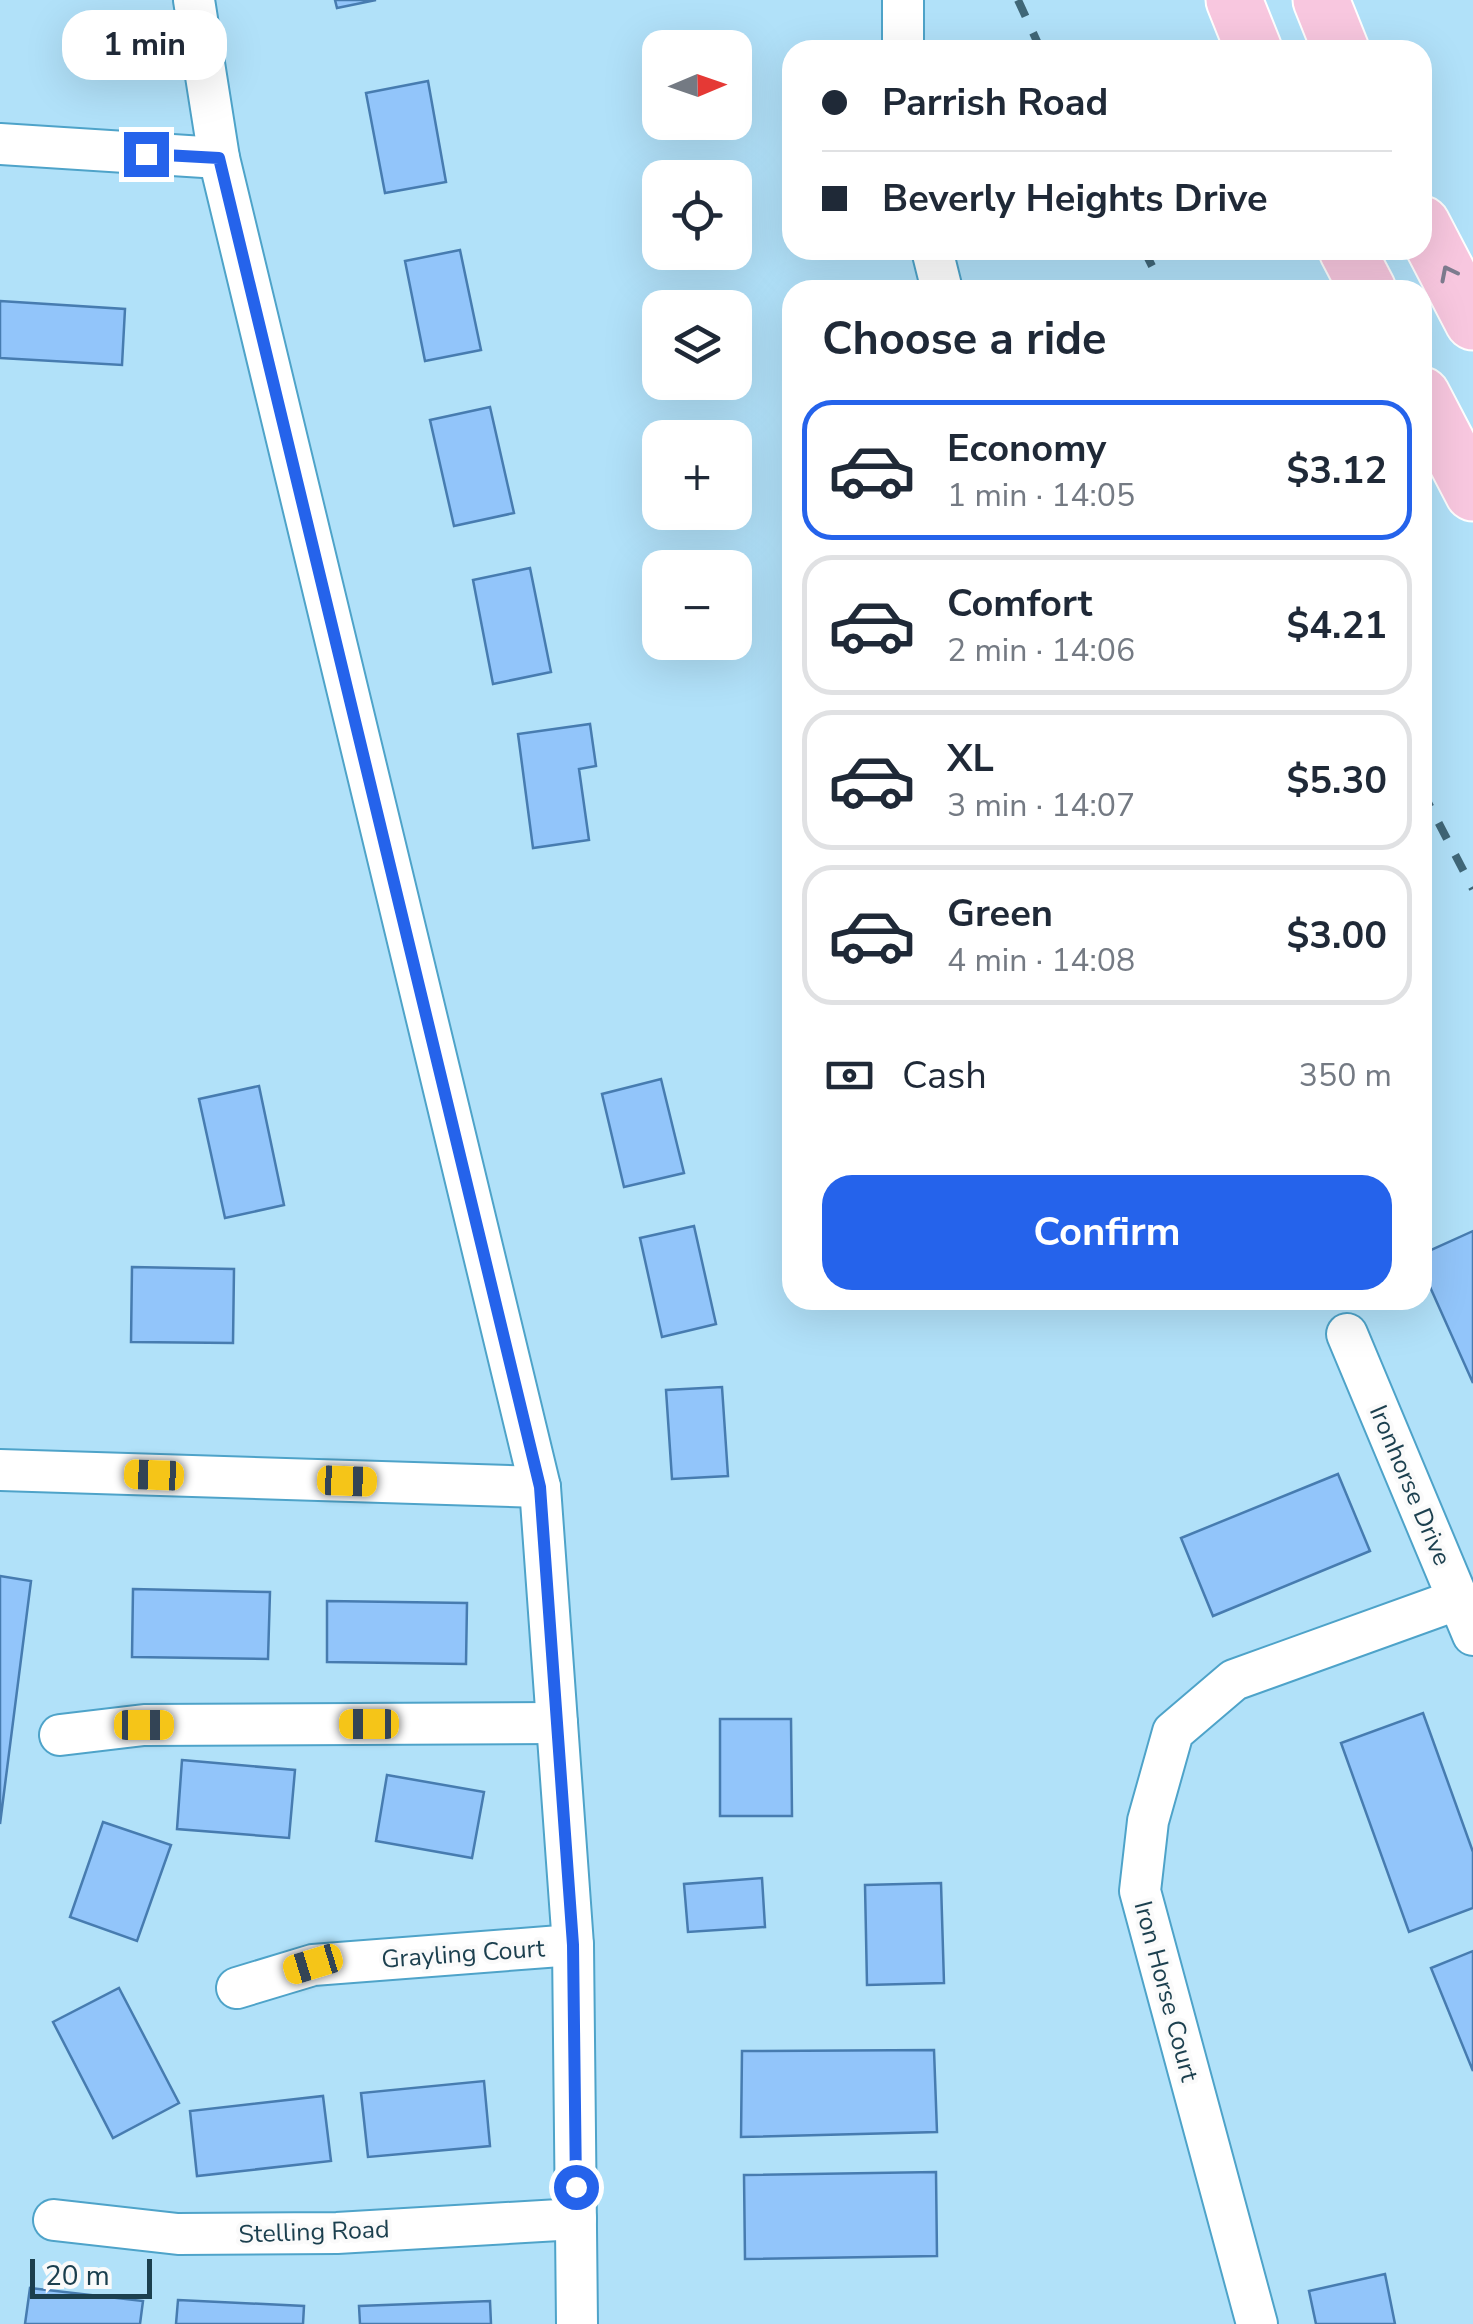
<!DOCTYPE html>
<meta charset="utf-8">
<style>
body{margin:0;font-family:"Nunito Sans",sans-serif;background:#f2f2f3;color:#1f2937;height:100vh;display:flex;flex-direction:column;font-size:38px;white-space:nowrap}
*{box-sizing:border-box;margin:0}
p{font-size:32px;color:#747a83}
.icon{flex:none;width:55px;height:55px;fill:none;stroke:currentColor;stroke-width:2;stroke-linecap:round;stroke-linejoin:round}
.map{position:relative;flex:1;overflow:hidden}
.sheet{position:absolute;left:782px;top:280px;width:650px;height:1030px;display:flex;flex-direction:column;background:#fff;border-radius:30px;box-shadow:0 10px 40px #0002}
.sheet>*{flex:none}
.top-card{position:absolute;left:782px;top:40px;width:650px;height:220px;border-radius:30px;box-shadow:0 10px 40px #0002;display:grid;align-content:center;height:220px;padding:0 40px;background:#fff}
.needle{width:65px;rotate:88deg}
.buttons{position:absolute;left:642px;top:30px;display:grid;gap:20px}
.buttons a{display:grid;place-items:center;width:110px;height:110px;border-radius:20px;background:#fff;box-shadow:0 10px 40px #0002;font-size:50px}
.scale{position:absolute;left:30px;bottom:25px;width:122px;box-sizing:border-box;padding-left:10px;border:5px solid #1b3f4e;border-top:0;font-size:28px;line-height:35px;white-space:nowrap;color:#1b3f4e;-webkit-text-stroke:8px #fafafa;paint-order:stroke}
.end{position:absolute;width:45px;height:45px;margin:-22px;border:12px solid #2563eb;background:#fff;box-shadow:0 0 0 5px #fff}
.from{border-radius:50%}
.bubble{position:absolute;height:70px;border-radius:30px;background:#fff;box-shadow:0 10px 40px #0002;font-size:32px;font-weight:700;line-height:70px;text-align:center}
.car{position:absolute;width:30px;height:60px;margin:-30px -15px;border-radius:12px;box-shadow:0 0 8px 2px #0007;background:linear-gradient(#f5c518 24%,#345 0 40%,#f5c518 0 76%,#345 0 86%,#f5c518 0)}
.top-card b{display:flex;align-items:center;gap:35px;height:95px;font-size:38px}
.top-card b+b{border-top:2px solid #e0e1e3}
.top-card i{width:25px;height:25px;background:#1f2937}
ul{padding:0;list-style:none}
li{display:flex;align-items:center;gap:30px;height:140px;margin:0 20px 15px;padding:0 20px;border:5px solid #e0e1e3;border-radius:30px}
li div{flex:1}
li b{display:block;font-size:38px}
li em{font-style:normal;font-weight:700}
li.active{border-color:#2563eb}
li>.icon{width:90px;height:90px;stroke-width:1.5}
h2{padding:0 40px;font-size:45px;line-height:120px}
.pay{display:flex;align-items:center;gap:25px;height:110px;padding:0 40px;font-size:38px}
.pay p{margin-inline-start:auto}
.action{display:flex;gap:20px;margin-top:auto;padding:20px 40px}
.action a{flex:1;height:115px;border-radius:30px;background:#2563eb;color:#fff;font-size:40px;font-weight:700;line-height:115px;text-align:center}
.map>svg:first-child{display:block}
.building{fill:#92c5fa;stroke:#477cb0;stroke-width:2.5}
.lines{fill:none;stroke-linecap:round;stroke-linejoin:round}
.minor-casing{stroke:#4ea3c9;stroke-width:44}
.primary-casing{stroke:#fff;stroke-width:59}
.minor{stroke:#fff;stroke-width:40}
.primary{stroke:#f8c7df;stroke-width:55}
.rail{stroke:#406778;stroke-width:8;stroke-dasharray:18 18;stroke-linecap:butt}
.oneway{stroke:#7e7c8f}
.route{stroke:#2563eb;stroke-width:12}
.labels{text-anchor:middle;stroke-width:8;stroke-linejoin:round;paint-order:stroke}
.street-label{font-size:25px;fill:#1b3f4e;stroke:#fafafa}
</style>
<div class="map">
<svg width="1473" height="2324" viewBox="0 0 1473 2324">
<rect width="100%" height="100%" fill="#b1e1f9"/>
<g class="building">
<polygon points="335,0 376,0 337,8"/>
<polygon points="428,81 446,182 385,193 366,93"/>
<polygon points="460,250 481,350 425,361 405,261"/>
<polygon points="0,301 125,309 122,365 0,358"/>
<polygon points="490,407 514,513 454,526 430,420"/>
<polygon points="530,568 551,672 493,684 473,580"/>
<polygon points="590,724 596,766 579,769 589,840 533,848 518,734"/>
<polygon points="661,1079 684,1173 624,1187 602,1094"/>
<polygon points="259,1086 284,1205 225,1218 199,1099"/>
<polygon points="694,1226 716,1324 662,1337 640,1238"/>
<polygon points="1473,1231 1473,1383 1422,1269 1422,1254"/>
<polygon points="132,1267 234,1269 233,1343 131,1342"/>
<polygon points="722,1387 728,1476 672,1479 666,1390"/>
<polygon points="1338,1474 1370,1551 1213,1616 1181,1538"/>
<polygon points="0,1576 31,1581 0,1824"/>
<polygon points="133,1589 270,1592 268,1659 132,1657"/>
<polygon points="327,1601 467,1603 466,1664 327,1662"/>
<polygon points="1423,1713 1473,1852 1473,1908 1409,1932 1341,1743"/>
<polygon points="720,1719 791,1719 792,1816 720,1816"/>
<polygon points="182,1760 295,1770 289,1838 177,1829"/>
<polygon points="387,1775 484,1792 472,1858 376,1841"/>
<polygon points="103,1822 171,1845 137,1941 70,1917"/>
<polygon points="762,1878 765,1927 688,1932 684,1884"/>
<polygon points="941,1883 944,1983 867,1985 865,1885"/>
<polygon points="1473,1951 1473,2071 1431,1968"/>
<polygon points="119,1988 179,2103 113,2138 53,2022"/>
<polygon points="934,2050 937,2132 741,2137 742,2051"/>
<polygon points="484,2081 490,2146 368,2157 361,2093"/>
<polygon points="323,2096 331,2161 197,2176 190,2111"/>
<polygon points="936,2172 937,2256 745,2259 744,2175"/>
<polygon points="1385,2274 1395,2324 1316,2324 1309,2291"/>
<polygon points="30,2288 143,2301 140,2324 25,2324"/>
<polygon points="178,2300 304,2306 303,2324 176,2324"/>
<polygon points="490,2301 491,2324 360,2324 359,2306"/>
</g>
<g class="lines">
<g class="minor-casing">
<g id="minor">
<polyline points="194,0 219,158 540,1487 573,1945 577,2324"/>
<polyline points="903,0 903,50"/>
<polyline points="0,144 219,158"/>
<polyline points="932,250 942,290"/>
<polyline points="1347,1334 1473,1635"/>
<polyline points="0,1470 540,1487"/>
<polyline points="60,1735 144,1725 557,1723"/>
<polyline points="237,1988 313,1965 573,1945"/>
<polyline points="54,2220 178,2234 337,2233 576,2219"/>
<polyline points="1257,2324 1140,1891 1148,1821 1173,1732 1234,1680 1459,1599"/>
</g>
</g>
<g class="primary-casing">
<g id="primary">
<polyline points="1234,0 1254,50"/>
<polyline points="1321,0 1341,50"/>
<polyline points="1422,224 1473,322"/>
<polyline points="1347,250 1368,290"/>
<polyline points="1422,395 1473,493"/>
</g>
</g>
<use href="#minor" class="minor"/>
<use href="#primary" class="primary"/>
<g class="rail">
<polyline points="1018,0 1041,50"/>
<polyline points="1144,250 1164,290"/>
<polyline points="1422,791 1473,889"/>
</g>
</g>
<defs><path id="oneway-chevron" d="M-2-3.5L2.5 0L-2 3.5" fill="none" stroke-width="1.6" stroke-linecap="round" stroke-linejoin="round" transform="scale(2.5)"/></defs>
<use class="oneway" href="#oneway-chevron" transform="translate(1448 273) rotate(-117)"/>
<g class="lines">
<polyline class="route" points="146,154 219,158 540,1487 573,1945 576,2187"/>
</g>
<g class="labels">
<g class="street-label">
<text transform="translate(1411 1485) rotate(67)" y="9">Ironhorse Drive</text>
<text transform="translate(463 1953) rotate(-4)" y="9">Grayling Court</text>
<text transform="translate(1167 1991) rotate(75)" y="9">Iron Horse Court</text>
<text transform="translate(314 2231) rotate(-2)" y="9">Stelling Road</text>
</g>
</g>
</svg>
<div class="buttons">
<a><svg class="needle" viewBox="-14 -14 28 28"><path d="M0-13l5 13h-10z" fill="#e53935"/><path d="M0 13l5-13h-10z" fill="#747a83"/></svg></a>
<a><svg class="icon" aria-label="locate" viewBox="0 0 24 24"><circle cx="12" cy="12" r="6"/><path d="M12 2v4M12 18v4M2 12h4M18 12h4"/></svg></a>
<a><svg class="icon" aria-label="layers" viewBox="0 0 24 24"><path d="M12 4l9 5-9 5-9-5zM3 14l9 5 9-5"/></svg></a>
<a>+</a>
<a>−</a>
</div>
<div class="scale">20 m</div>
<i class="end from" style="left:576px;top:2187px"></i>
<i class="end" style="left:146px;top:154px"></i>
<div class="bubble" style="left:62px;top:10px;width:165px">1 min</div>
<i class="car" style="left:154px;top:1475px;rotate:272deg"></i>
<i class="car" style="left:347px;top:1481px;rotate:92deg"></i>
<i class="car" style="left:369px;top:1724px;rotate:270deg"></i>
<i class="car" style="left:144px;top:1725px;rotate:90deg"></i>
<i class="car" style="left:313px;top:1964px;rotate:253deg"></i>
<div class="top-card">
<b><i class="from"></i>Parrish Road</b>
<b><i></i>Beverly Heights Drive</b>
</div>
<section class="sheet">
<h2>Choose a ride</h2>
<ul>
<li class="active"><svg class="icon" aria-label="car" viewBox="0 0 24 24"><path d="M5 17H2v-5l4-1 3-4h7l3 4 3 1v5h-3M9 17h6M6 11h13"/><circle cx="7" cy="17" r="2"/><circle cx="17" cy="17" r="2"/></svg><div><b>Economy</b><p>1 min · 14:05</p></div><em>$3.12</em></li>
<li><svg class="icon" aria-label="car" viewBox="0 0 24 24"><path d="M5 17H2v-5l4-1 3-4h7l3 4 3 1v5h-3M9 17h6M6 11h13"/><circle cx="7" cy="17" r="2"/><circle cx="17" cy="17" r="2"/></svg><div><b>Comfort</b><p>2 min · 14:06</p></div><em>$4.21</em></li>
<li><svg class="icon" aria-label="car" viewBox="0 0 24 24"><path d="M5 17H2v-5l4-1 3-4h7l3 4 3 1v5h-3M9 17h6M6 11h13"/><circle cx="7" cy="17" r="2"/><circle cx="17" cy="17" r="2"/></svg><div><b>XL</b><p>3 min · 14:07</p></div><em>$5.30</em></li>
<li><svg class="icon" aria-label="car" viewBox="0 0 24 24"><path d="M5 17H2v-5l4-1 3-4h7l3 4 3 1v5h-3M9 17h6M6 11h13"/><circle cx="7" cy="17" r="2"/><circle cx="17" cy="17" r="2"/></svg><div><b>Green</b><p>4 min · 14:08</p></div><em>$3.00</em></li>
</ul>
<div class="pay"><svg class="icon" aria-label="cash" viewBox="0 0 24 24"><path d="M3 7h18v10H3z"/><circle cx="12" cy="12" r="2"/></svg>Cash<p>350 m</p></div>
<div class="action"><a>Confirm</a></div>
</section>
</div>
